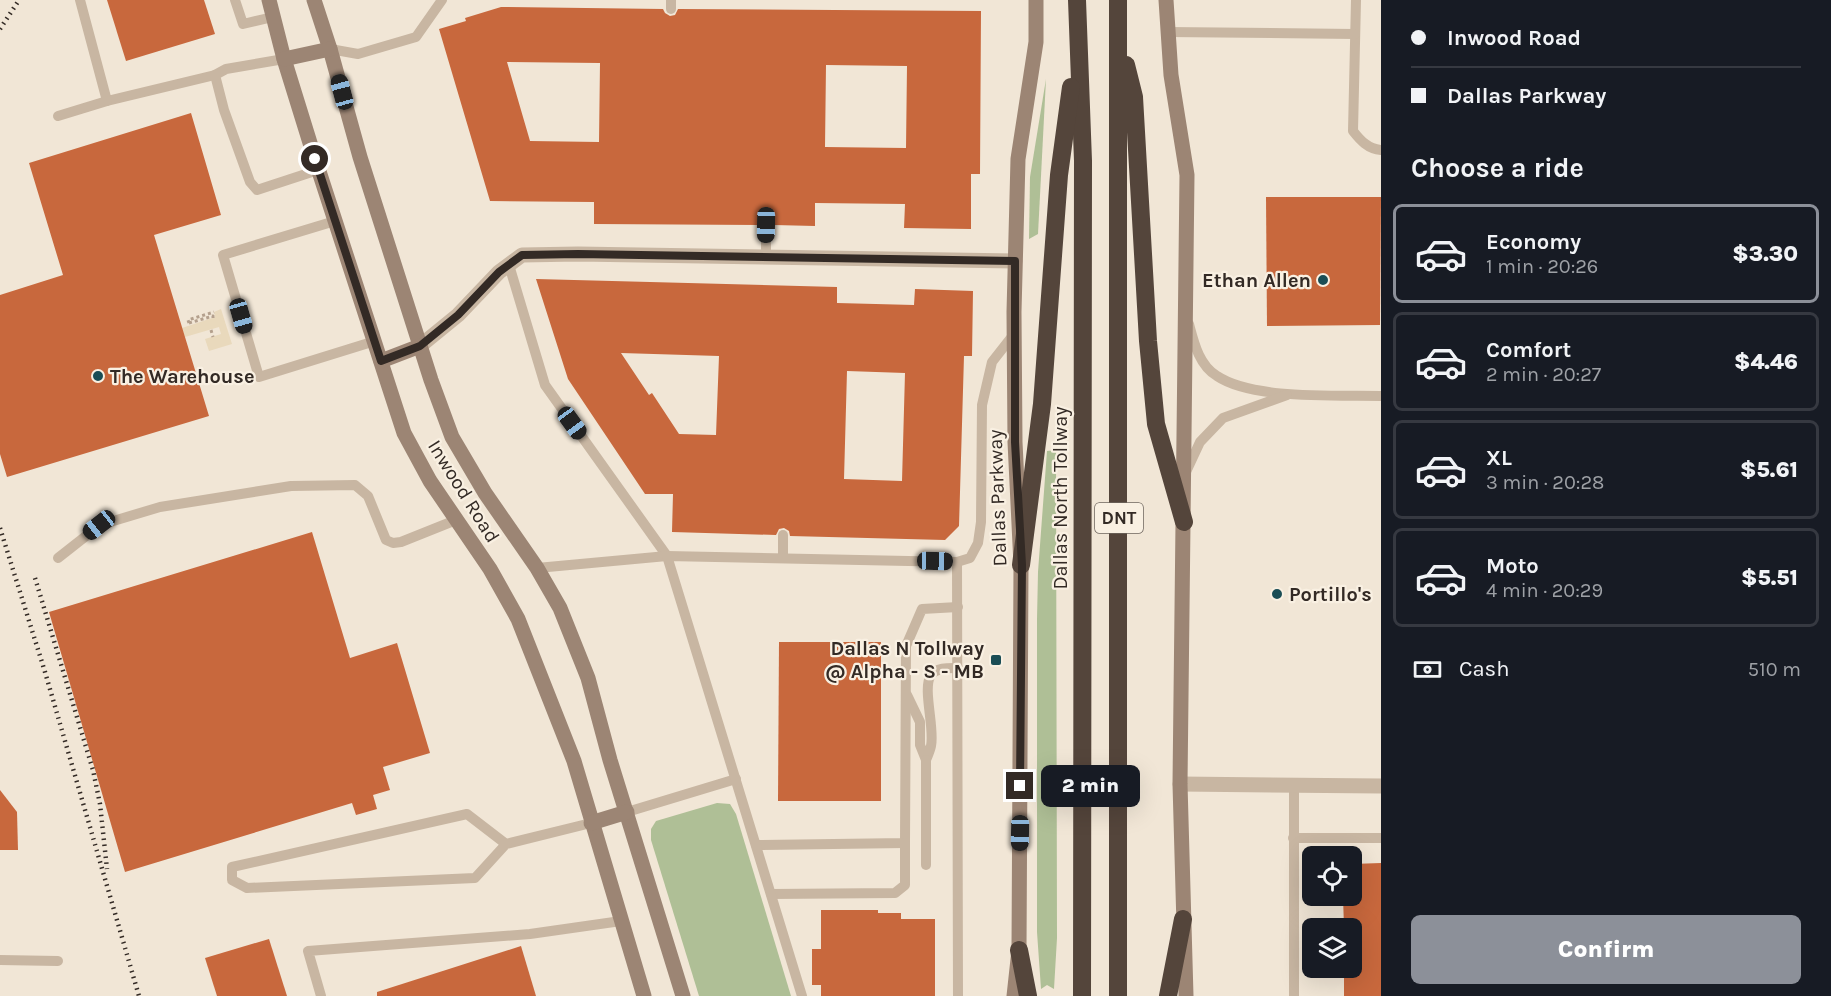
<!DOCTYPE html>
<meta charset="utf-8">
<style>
body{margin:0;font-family:Karla,sans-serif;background:#242831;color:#f1f3f6;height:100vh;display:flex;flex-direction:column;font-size:22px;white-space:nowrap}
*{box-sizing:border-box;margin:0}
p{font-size:20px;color:#9ea1a6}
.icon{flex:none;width:33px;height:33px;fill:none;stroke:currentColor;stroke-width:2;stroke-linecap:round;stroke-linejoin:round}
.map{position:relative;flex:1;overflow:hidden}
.side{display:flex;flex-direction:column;background:#171b24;width:450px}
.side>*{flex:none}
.top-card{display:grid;align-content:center;height:132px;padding:0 30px;background:#171b24}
.controls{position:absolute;left:1302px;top:846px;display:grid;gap:12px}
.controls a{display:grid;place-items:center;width:60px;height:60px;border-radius:9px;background:#171b24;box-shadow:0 6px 24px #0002;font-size:30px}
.end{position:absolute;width:27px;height:27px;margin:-14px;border:8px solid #332a25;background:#fff;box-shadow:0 0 0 3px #fff}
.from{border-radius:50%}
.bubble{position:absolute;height:42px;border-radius:9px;background:#171b24;box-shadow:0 6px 24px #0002;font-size:20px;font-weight:800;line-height:42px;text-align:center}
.car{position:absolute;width:18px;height:36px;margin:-18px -9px;border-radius:8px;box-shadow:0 0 4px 2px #0007;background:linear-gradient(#222 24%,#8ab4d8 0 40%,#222 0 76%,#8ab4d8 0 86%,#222 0)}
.top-card b{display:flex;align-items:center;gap:21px;height:57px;font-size:22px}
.top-card b+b{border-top:2px solid #363941}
.top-card i{width:15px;height:15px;background:#f1f3f6}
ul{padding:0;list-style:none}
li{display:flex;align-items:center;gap:18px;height:99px;margin:0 12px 9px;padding:0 18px;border:3px solid #363941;border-radius:9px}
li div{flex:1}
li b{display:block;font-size:22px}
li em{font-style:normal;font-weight:800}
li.selected{border-color:#8c9099}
li>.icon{width:54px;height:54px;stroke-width:1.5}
h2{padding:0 30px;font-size:27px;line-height:72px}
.pay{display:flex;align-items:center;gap:15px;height:66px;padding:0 30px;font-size:22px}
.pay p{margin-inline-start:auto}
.button{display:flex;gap:12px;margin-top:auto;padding:12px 30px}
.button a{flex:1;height:69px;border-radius:9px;background:#8c9099;color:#fff;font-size:24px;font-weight:800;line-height:69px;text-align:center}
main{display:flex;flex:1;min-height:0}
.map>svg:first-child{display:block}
.green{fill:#afbf96}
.plaza{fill:#e9d9bc}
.building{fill:#c8683d;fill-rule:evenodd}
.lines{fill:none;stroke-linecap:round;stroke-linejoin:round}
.path{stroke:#b4a08d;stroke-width:3;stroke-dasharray:3 3;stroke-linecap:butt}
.lane{stroke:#c8b6a2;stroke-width:10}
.street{stroke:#c8b6a2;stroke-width:15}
.secondary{stroke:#9c8574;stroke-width:15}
.highway{stroke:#54453b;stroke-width:18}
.rail{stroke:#332a25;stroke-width:4.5;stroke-dasharray:1.5 4.5;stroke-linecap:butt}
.route{stroke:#332a25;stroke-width:8}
.poi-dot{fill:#1a4d55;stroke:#f9f0e2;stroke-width:2}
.labels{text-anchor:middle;stroke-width:4.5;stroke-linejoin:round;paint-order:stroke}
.shield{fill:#f9f0e2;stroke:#6e655e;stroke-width:1.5}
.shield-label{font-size:18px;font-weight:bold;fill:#332a25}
.poi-label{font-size:20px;font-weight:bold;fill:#332a25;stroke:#f9f0e2;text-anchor:end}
.street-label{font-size:20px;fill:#332a25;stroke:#f9f0e2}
</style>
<main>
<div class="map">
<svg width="1381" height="996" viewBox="0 0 1381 996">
<rect width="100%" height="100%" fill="#f1e6d6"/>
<g class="green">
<polygon points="1046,79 1038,234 1029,239 1030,177"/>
<polygon points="1056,450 1057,938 1054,989 1047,985 1041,989 1037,932 1037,619 1038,572 1047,451"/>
<polygon points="717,803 730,804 736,814 791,996 699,996 651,840 651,829 656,821"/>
</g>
<polygon class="plaza" points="221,309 232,344 209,351 205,339 221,334 219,327 185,337 182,328 215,317 214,312"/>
<g class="building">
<polygon points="107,0 204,0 215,34 126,61"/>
<path d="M501 7 663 9 665 13 670 16 675 15 678 9 981 11 980 174H971V229L904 228 905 204 815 203V226L774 225 772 221 767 218 762 219 759 225 594 224V202L490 201 439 29 466 21 465 18ZM507 62 600 63 599 142 530 141ZM826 65 907 66 906 148 825 147Z"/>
<polygon points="191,113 221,215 154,235 209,416 7,477 0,454 0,295 63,275 29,163"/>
<polygon points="1266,197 1381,197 1380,325 1267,326"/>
<path d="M536 279 837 287V303L914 305 915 289 973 291 972 356H964L959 526 945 540 790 536 789 531 784 528 779 529 776 535 672 532 673 494H645L568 379ZM621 353 719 356 716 435 679 434 652 393 649 395ZM847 371 905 373 902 481 844 479Z"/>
<polygon points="312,532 350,658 397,643 430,753 383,767 390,790 373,795 377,809 356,815 352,803 125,872 49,612"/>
<polygon points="779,642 881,642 881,801 778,801"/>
<polygon points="0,790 17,812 18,850 0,850"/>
<polygon points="1381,863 1381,996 1344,996 1344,968 1352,968 1352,928 1344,928 1343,896 1352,896 1352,864"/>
<polygon points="821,910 878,910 878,913 901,913 901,919 935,919 935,996 821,996 821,985 812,985 812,949 821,949"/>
<polygon points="269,939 287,996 217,996 205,958"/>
<polygon points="521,946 536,996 377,996 377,992"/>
</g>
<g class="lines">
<g class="path">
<polyline points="189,323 188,320 214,312"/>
<polyline points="189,323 213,316 213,318"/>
<polyline points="211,330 213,337"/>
</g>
<g class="lane">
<polyline points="80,0 107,101 215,75"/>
<polyline points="235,0 243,24 273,17"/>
<path d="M1356 0 1353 131C1360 140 1368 149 1381 150"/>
<polyline points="671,9 671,0"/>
<polyline points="1167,32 1355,34"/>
<polyline points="330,49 358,54 416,37 442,0"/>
<polyline points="284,59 226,69 215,75 224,110 250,182 257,190 318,170"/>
<polyline points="58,116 107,101"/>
<polyline points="335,221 223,255 259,377 375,341"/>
<polyline points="766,258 766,225"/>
<polyline points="509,265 545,385 667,556"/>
<path d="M1189 324C1194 343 1199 365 1217 376 1253 400 1337 395 1381 396"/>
<polyline points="1186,472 1200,442 1223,418 1287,395"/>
<polyline points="58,558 100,525 160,507 291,486 355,485 368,496 386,540 393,543 401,542 456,520"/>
<polyline points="783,558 783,535"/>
<polyline points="957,562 970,558 978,543 981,522 982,405 992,362 1014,334"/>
<polyline points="537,568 667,556"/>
<path d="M907 695 920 722V745L926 760C928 755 930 751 931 746 935 728 922 688 931 675 937 667 950 668 958 668"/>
<polyline points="926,760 926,865"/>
<polyline points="627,812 736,779"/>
<polyline points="1293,838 1381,838"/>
<polyline points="506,844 467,814 232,867 232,880 247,888 475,878 506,844 591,823"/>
<polyline points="756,845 905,843 906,646 922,609 958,607"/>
<polyline points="771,894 895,893 905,885 905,843"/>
<polyline points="0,960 58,961"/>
<polyline points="321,996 308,951 530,934 621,921"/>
<polyline points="802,996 667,556 957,562 958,996"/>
<polyline points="1294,996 1294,785"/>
</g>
<g class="street">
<polyline points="420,346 458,315 499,272 522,255 578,254 1015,261"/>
<polyline points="1180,784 1381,786"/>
</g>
<g class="secondary">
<polyline points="269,0 284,59 315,159 404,433 430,481 490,569 518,619 574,761 644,996"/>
<polyline points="314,0 330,49 360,157 431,380 452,437 485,493 537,568 560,608 588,678 610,760 683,996"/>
<polyline points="1166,0 1171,75 1187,175 1180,784 1186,996"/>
<polyline points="284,59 330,49"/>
<polyline points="381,361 420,346"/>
<polyline points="591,823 627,812"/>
<polyline points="1014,996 1019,950 1021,565 1015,442 1014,312 1018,159 1036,42 1036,0"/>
</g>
<g class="highway">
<polyline points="1077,0 1083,161 1082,996"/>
<polyline points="1126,65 1134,97 1148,341 1156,424 1184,522"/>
<polyline points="1021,565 1042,404 1059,175 1071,87"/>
<polyline points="1019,950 1028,996"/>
<polyline points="1118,996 1118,0"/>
<polyline points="1168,996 1183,919"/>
</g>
<g class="rail">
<polyline points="0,29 19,0"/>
<polyline points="0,528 45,672 139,996"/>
<polyline points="35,578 93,770 100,804 107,869"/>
</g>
</g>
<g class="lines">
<polyline class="route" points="315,159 381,361 420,346 458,315 499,272 522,255 578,254 1015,261 1015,442 1022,565 1020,786"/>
</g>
<g class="poi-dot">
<circle cx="1323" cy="280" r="6"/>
<circle cx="98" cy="376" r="6"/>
<circle cx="1277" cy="594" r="6"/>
<rect x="990" y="654" width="12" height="12" rx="3"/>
</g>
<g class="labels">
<rect class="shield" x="1095" y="503" width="48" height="30" rx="4.5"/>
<g class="shield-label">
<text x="1119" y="524">DNT</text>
</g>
<g class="poi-label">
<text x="1311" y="287">Ethan Allen</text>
<text x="110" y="383" text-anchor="start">The Warehouse</text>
<text x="1289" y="601" text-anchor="start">Portillo's</text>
<text x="984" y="655">Dallas N Tollway<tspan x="984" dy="23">@ Alpha - S - MB</tspan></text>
</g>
<g class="street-label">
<text transform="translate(464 491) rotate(58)" y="7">Inwood Road</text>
<text transform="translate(997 498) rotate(-92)" y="7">Dallas Parkway</text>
<text transform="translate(1060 498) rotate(-90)" y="7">Dallas North Tollway</text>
</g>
</g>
</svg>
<div class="controls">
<a><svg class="icon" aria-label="locate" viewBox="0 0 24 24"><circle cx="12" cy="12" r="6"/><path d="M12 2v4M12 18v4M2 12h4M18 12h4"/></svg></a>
<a><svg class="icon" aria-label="layers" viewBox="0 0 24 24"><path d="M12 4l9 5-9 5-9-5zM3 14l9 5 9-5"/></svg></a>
</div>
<i class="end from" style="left:315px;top:159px"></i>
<i class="end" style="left:1020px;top:786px"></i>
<div class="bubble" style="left:1041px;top:765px;width:99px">2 min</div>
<i class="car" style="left:342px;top:92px;rotate:345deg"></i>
<i class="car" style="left:766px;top:225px;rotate:181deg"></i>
<i class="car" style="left:241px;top:316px;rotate:164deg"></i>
<i class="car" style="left:572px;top:423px;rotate:144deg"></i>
<i class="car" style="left:99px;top:525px;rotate:232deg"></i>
<i class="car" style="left:935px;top:561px;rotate:91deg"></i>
<i class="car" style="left:1020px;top:833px;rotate:181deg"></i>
</div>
<section class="side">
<div class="top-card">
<b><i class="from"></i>Inwood Road</b>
<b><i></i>Dallas Parkway</b>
</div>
<h2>Choose a ride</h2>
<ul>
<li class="selected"><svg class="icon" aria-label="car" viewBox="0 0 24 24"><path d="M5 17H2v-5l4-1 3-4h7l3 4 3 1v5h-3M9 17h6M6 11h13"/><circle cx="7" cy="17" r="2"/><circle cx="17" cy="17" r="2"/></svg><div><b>Economy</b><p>1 min · 20:26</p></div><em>$3.30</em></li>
<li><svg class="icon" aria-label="car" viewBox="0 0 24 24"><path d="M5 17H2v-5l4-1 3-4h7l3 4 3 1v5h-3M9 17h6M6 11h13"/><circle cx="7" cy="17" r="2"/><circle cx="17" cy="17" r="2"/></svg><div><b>Comfort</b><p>2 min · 20:27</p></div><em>$4.46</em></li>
<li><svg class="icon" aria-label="car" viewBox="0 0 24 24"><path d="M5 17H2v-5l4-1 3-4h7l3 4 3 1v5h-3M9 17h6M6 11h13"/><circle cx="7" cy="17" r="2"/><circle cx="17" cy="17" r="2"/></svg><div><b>XL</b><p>3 min · 20:28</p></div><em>$5.61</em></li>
<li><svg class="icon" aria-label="car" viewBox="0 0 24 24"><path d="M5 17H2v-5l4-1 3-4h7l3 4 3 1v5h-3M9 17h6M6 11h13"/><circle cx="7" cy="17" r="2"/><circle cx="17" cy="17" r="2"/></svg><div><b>Moto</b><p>4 min · 20:29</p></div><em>$5.51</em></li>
</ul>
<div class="pay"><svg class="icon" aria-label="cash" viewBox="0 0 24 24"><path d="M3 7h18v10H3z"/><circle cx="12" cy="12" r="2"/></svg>Cash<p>510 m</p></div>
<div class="button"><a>Confirm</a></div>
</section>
</main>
